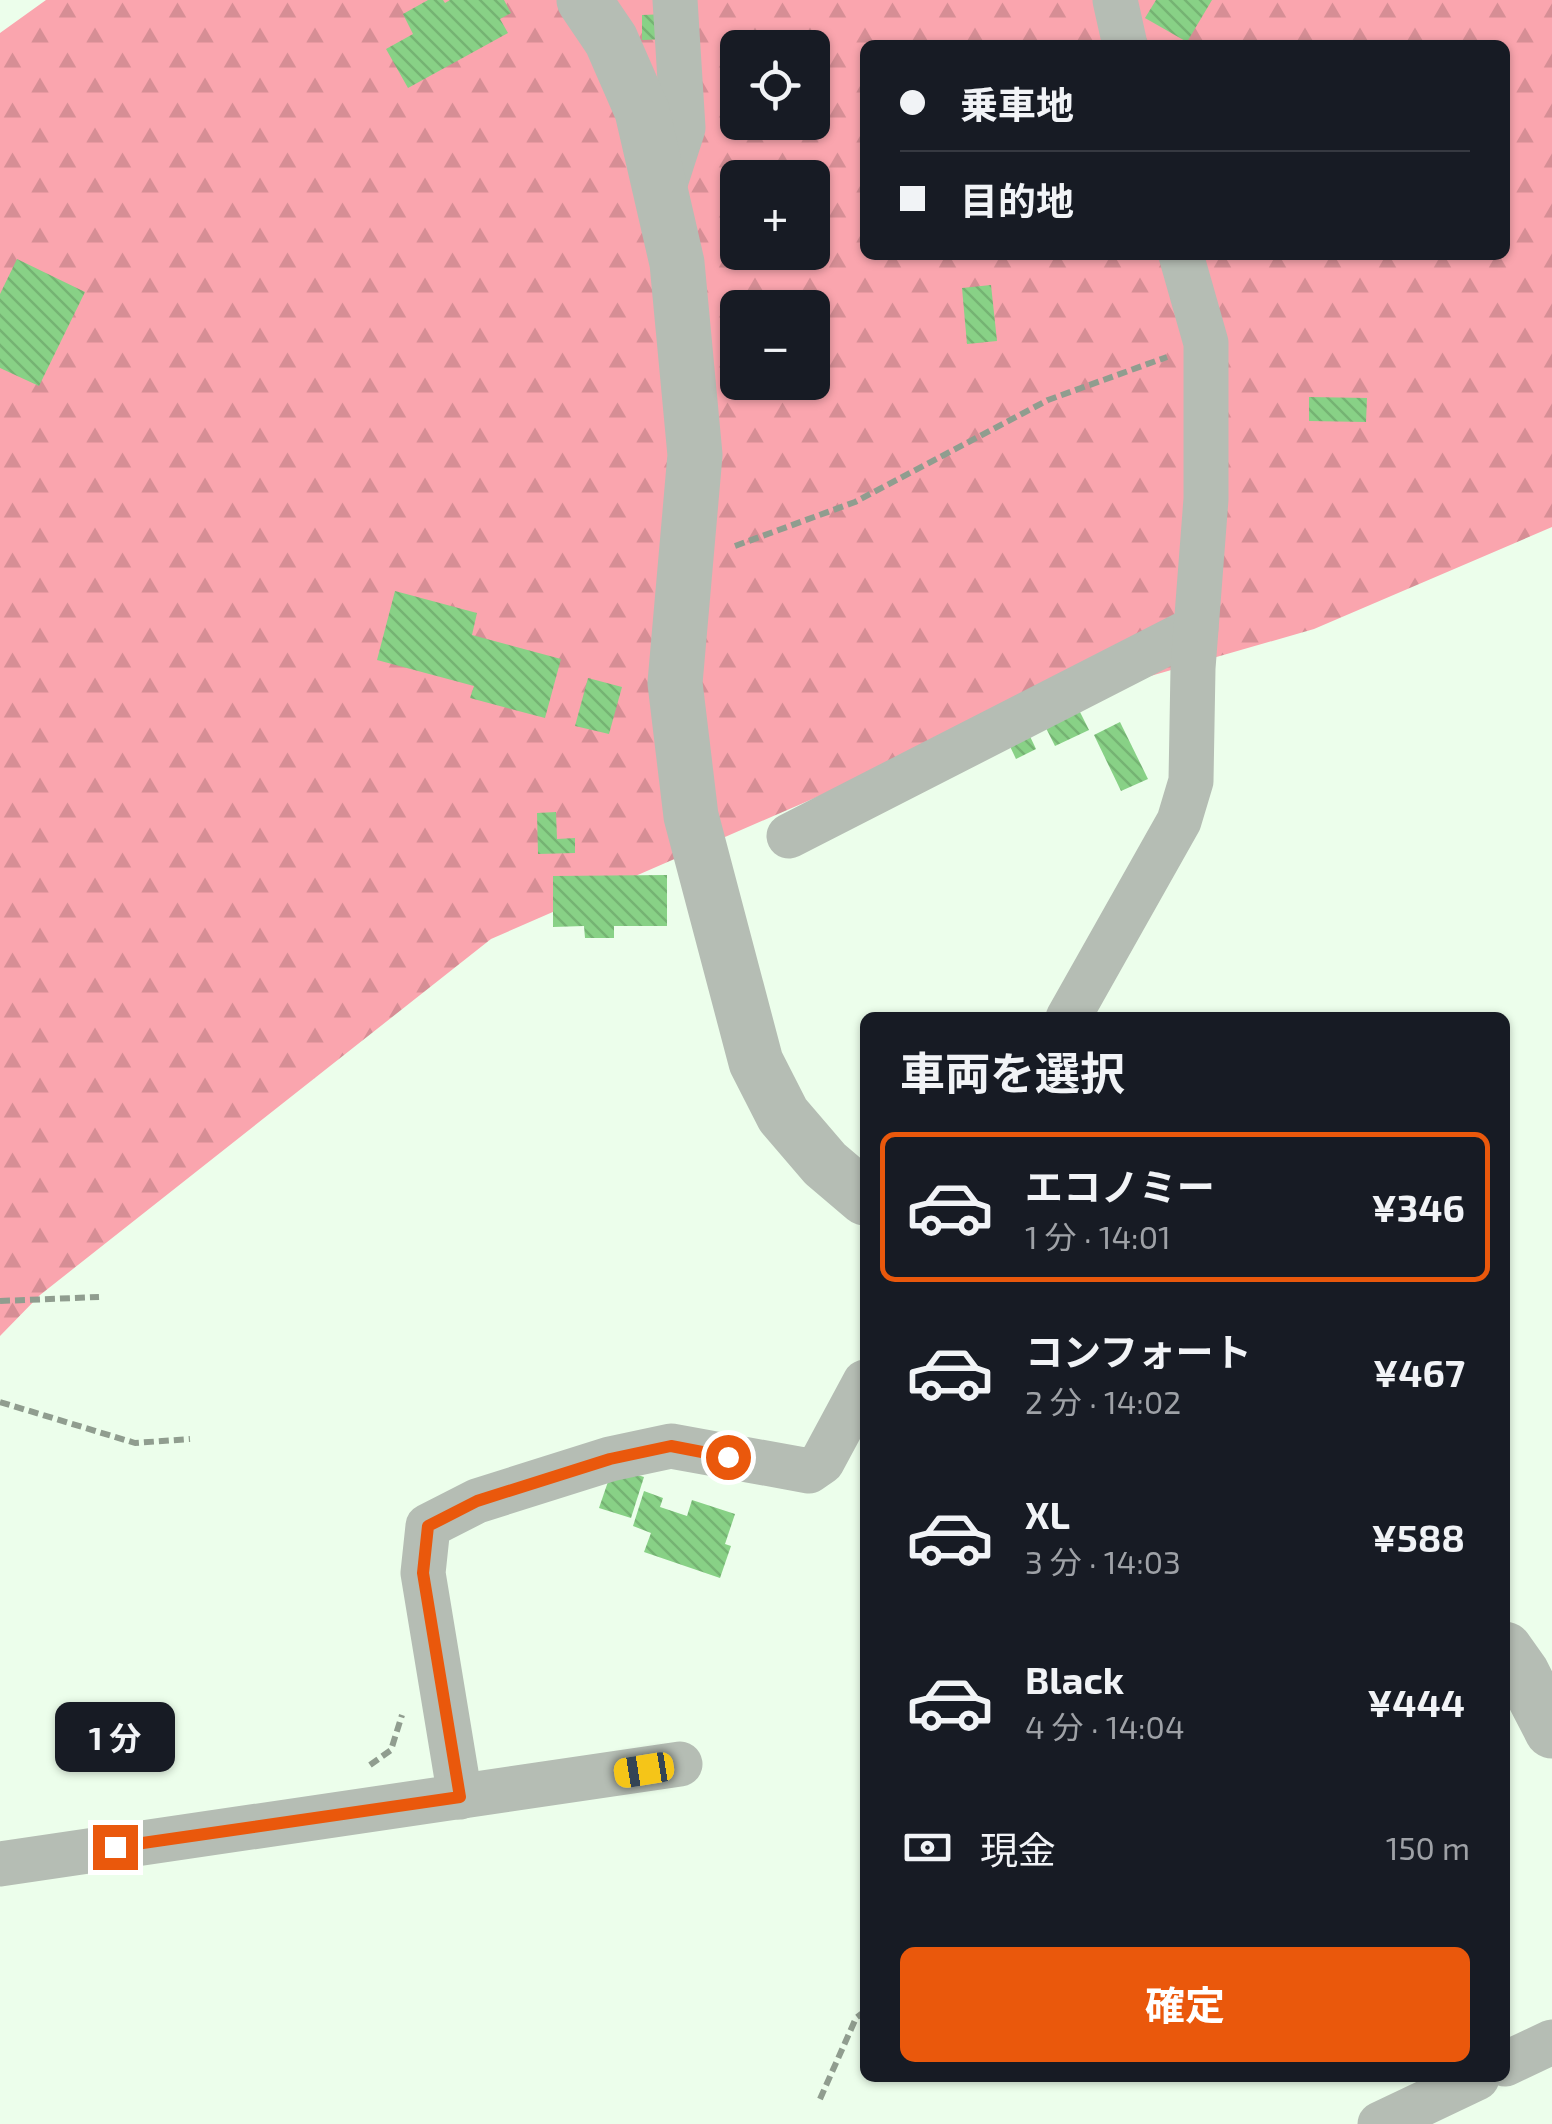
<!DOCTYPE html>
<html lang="ja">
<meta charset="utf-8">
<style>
body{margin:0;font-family:"Exo 2","Noto Sans JP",sans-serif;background:#242831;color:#f1f3f6;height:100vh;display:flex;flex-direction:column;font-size:38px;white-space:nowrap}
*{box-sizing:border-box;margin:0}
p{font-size:32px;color:#9ea1a6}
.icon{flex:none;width:55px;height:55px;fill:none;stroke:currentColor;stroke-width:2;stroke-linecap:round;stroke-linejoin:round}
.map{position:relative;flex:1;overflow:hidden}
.details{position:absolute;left:860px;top:1012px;width:650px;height:1070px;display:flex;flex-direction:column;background:#171b24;border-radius:15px;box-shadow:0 2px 8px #0004}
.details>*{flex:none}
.hud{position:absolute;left:860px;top:40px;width:650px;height:220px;border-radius:15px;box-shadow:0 2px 8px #0004;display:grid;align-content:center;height:220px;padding:0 40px;background:#171b24}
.controls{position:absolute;left:720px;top:30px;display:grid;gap:20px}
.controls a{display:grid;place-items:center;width:110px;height:110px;border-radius:15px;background:#171b24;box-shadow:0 2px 8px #0004;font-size:50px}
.end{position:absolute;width:45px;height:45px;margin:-22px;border:12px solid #ea580c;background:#fff;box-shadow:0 0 0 5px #fff}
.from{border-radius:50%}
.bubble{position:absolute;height:70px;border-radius:15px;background:#171b24;box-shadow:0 2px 8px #0004;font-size:32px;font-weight:700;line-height:70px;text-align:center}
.car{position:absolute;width:30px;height:60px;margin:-30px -15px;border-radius:12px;box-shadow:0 0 8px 2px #0007;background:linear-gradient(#f5c518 24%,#345 0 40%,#f5c518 0 76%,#345 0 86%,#f5c518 0)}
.hud b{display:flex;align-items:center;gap:35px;height:95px;font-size:38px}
.hud b+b{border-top:2px solid #363941}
.hud i{width:25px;height:25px;background:#f1f3f6}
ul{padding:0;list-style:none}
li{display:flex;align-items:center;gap:30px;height:150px;margin:0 20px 15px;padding:0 20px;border:5px solid transparent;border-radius:15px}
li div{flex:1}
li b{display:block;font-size:38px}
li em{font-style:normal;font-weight:700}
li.on{border-color:#ea580c}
li>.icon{width:90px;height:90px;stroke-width:1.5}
h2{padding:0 40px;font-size:45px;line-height:120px}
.pay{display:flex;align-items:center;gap:25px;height:110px;padding:0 40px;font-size:38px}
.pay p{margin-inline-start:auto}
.cta{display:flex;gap:20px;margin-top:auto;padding:20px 40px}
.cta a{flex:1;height:115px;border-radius:15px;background:#ea580c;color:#fff;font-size:40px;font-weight:700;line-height:115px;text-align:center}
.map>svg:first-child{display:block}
.forest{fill:url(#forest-firs);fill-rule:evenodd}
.building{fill:url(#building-back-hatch)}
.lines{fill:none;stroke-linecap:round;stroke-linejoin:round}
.path{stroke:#909d8f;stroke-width:6;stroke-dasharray:10 5;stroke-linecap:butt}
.minor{stroke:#b5bdb4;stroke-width:45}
.tertiary{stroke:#b5bdb4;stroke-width:55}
.route{stroke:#ea580c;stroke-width:12}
</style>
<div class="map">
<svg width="1552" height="2124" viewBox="0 0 1552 2124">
<defs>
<pattern id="forest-firs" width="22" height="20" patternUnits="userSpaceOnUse" patternTransform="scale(2.5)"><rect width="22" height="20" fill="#faa5ae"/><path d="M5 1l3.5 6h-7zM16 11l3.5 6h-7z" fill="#d68e95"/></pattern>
<pattern id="building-back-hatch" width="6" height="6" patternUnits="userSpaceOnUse" patternTransform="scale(2.5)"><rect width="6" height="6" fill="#88d186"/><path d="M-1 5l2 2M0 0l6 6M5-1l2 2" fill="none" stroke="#75b373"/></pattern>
</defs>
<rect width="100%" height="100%" fill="#ecfeeb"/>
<path class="forest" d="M46 0H1552V527L1314 629 987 723 491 939 40 1295 0 1336V33ZM865 45H1505V255H865ZM738 48H812V122H738ZM738 178H812V252H738ZM738 308H812V382H738Z"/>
<g class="building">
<polygon points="428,0 443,0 445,3 450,0 504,0 511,13 500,19 508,33 408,88 386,49 413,34 403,14"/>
<polygon points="1156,0 1212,0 1187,42 1145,18"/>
<polygon points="667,14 668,39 642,40 642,15"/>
<polygon points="740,165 773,167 773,178 740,178"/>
<polygon points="17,259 85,292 39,386 0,368 0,294"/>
<polygon points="991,285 997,341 967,344 962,288"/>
<polygon points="1309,397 1367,398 1366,422 1309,421"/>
<polygon points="395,591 477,613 472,635 561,659 545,718 470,698 474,686 377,660"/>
<polygon points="588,678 622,687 609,734 575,726"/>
<polygon points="1078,708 1089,730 1055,746 1044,724"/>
<polygon points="1120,722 1148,779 1121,791 1094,735"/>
<polygon points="1027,730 1036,749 1016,759 1007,740"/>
<polygon points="556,812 557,839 575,838 575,853 538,854 537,813"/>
<polygon points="667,875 667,926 614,926 614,938 585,938 584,926 553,927 553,876"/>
<polygon points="613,1467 644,1477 631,1518 599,1508"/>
<polygon points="644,1491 663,1498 660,1507 687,1516 692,1500 735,1514 725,1544 731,1546 720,1578 644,1552 651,1533 633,1526"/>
</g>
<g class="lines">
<g class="path">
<polyline points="735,546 855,502 1048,400 1167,357"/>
<polyline points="0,1301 99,1297"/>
<polyline points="0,1402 135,1443 190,1439"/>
<polyline points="370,1765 391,1750 402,1715"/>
<polyline points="820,2099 856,2018 865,2011"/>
</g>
<g class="minor">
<polyline points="1115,0 1125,45"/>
<polyline points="661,196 683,128 675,0"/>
<polyline points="789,836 1196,628"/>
<polyline points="1068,1018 1179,821 1191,781 1193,668 1206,499 1206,343 1181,255"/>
<polyline points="460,1797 423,1573 428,1526 477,1501 610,1459 671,1446 809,1471 822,1462 865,1382"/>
<polyline points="0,1864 680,1764"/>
<polyline points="1505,2064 1552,2042"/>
<polyline points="1380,2124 1477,2078"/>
</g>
<g class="tertiary">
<polyline points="584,0 611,40 642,111 677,263 695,455 675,683 691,816 756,1062 783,1115 825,1164 865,1198"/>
<polyline points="1505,1649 1522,1673 1552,1731"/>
</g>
</g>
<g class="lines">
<polyline class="route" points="115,1847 460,1797 423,1573 428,1526 477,1501 610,1459 671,1446 728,1457"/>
</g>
</svg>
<div class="controls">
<a><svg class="icon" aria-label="locate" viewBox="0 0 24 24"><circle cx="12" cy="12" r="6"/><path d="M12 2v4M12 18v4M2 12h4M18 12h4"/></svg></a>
<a>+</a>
<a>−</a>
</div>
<i class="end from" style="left:728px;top:1457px"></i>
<i class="end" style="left:115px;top:1847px"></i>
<div class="bubble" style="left:55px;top:1702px;width:120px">1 分</div>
<i class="car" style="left:644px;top:1770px;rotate:261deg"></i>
<div class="hud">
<b><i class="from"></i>乗車地</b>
<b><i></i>目的地</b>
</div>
<section class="details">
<h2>車両を選択</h2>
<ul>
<li class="on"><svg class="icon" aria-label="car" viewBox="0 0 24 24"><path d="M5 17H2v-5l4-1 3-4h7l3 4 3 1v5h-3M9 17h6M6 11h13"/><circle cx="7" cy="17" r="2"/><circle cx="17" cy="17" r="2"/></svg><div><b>エコノミー</b><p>1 分 · 14:01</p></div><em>¥346</em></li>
<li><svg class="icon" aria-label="car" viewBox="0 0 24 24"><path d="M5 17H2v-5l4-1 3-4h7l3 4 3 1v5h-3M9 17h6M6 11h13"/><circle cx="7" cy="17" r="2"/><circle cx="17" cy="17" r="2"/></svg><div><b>コンフォート</b><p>2 分 · 14:02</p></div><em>¥467</em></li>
<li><svg class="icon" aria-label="car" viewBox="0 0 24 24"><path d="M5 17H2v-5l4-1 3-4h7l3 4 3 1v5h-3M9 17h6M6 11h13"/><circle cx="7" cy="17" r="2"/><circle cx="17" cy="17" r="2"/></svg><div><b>XL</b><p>3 分 · 14:03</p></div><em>¥588</em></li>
<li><svg class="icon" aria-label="car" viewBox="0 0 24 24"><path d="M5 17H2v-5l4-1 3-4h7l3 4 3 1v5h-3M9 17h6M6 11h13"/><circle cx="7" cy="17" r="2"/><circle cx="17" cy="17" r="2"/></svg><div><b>Black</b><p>4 分 · 14:04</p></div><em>¥444</em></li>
</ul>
<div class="pay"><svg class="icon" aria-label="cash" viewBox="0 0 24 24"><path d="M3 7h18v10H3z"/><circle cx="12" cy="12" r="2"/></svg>現金<p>150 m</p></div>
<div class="cta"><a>確定</a></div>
</section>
</div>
